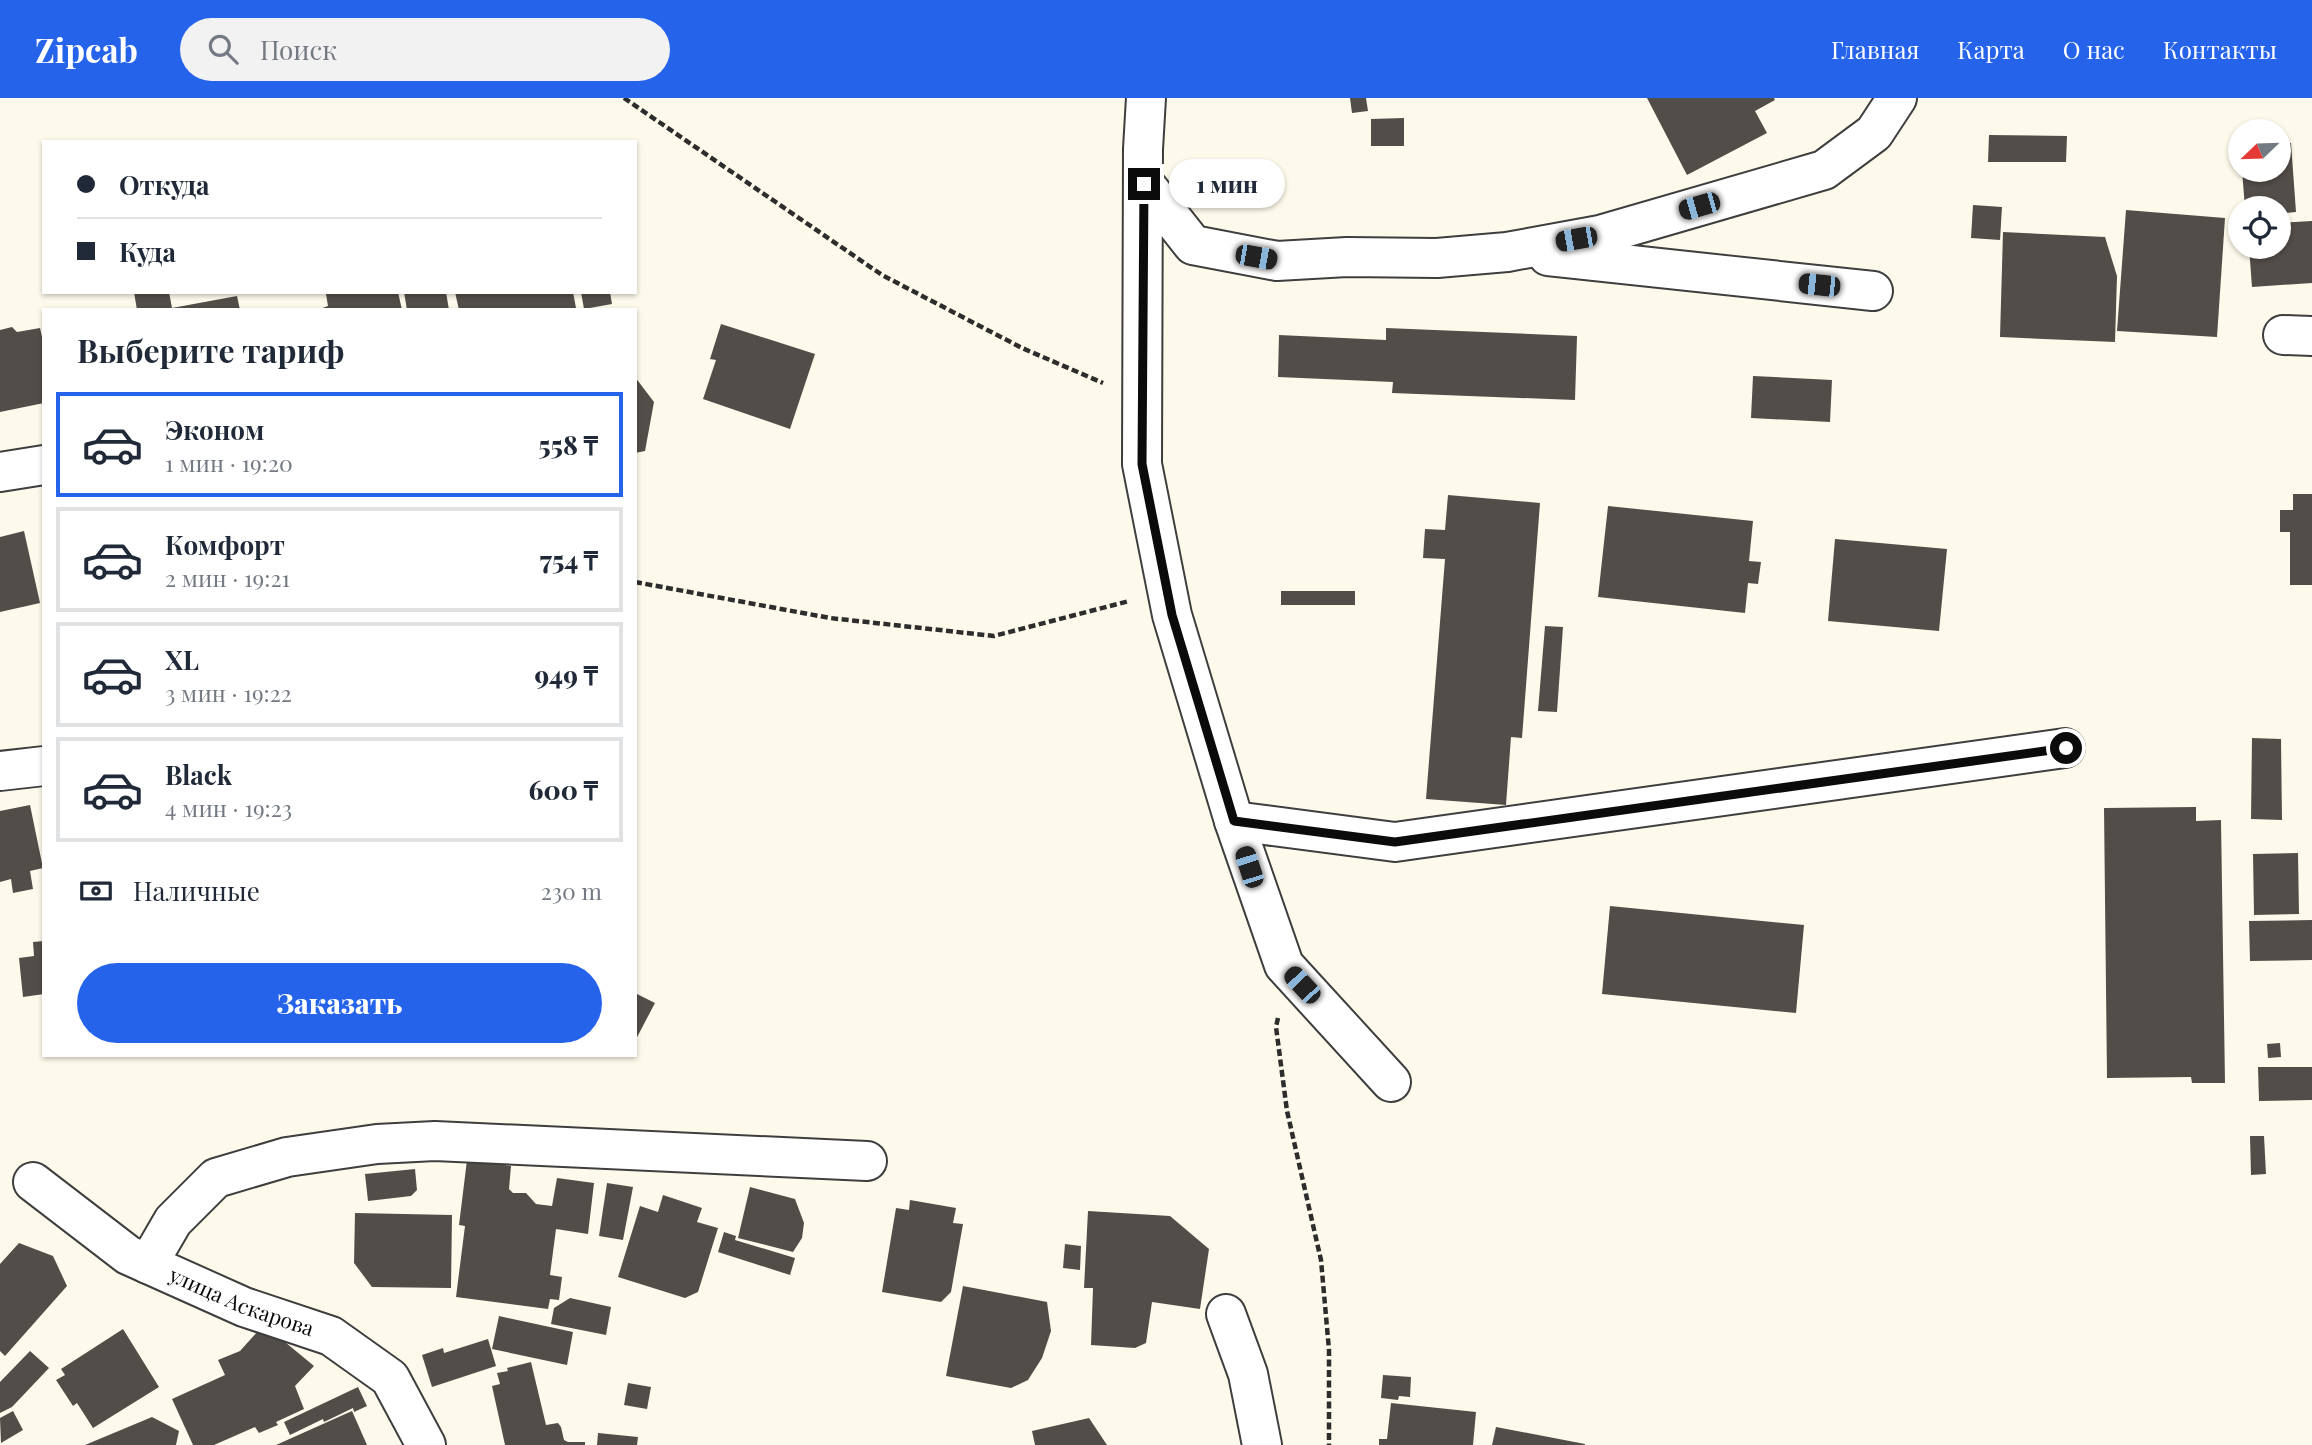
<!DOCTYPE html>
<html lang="ru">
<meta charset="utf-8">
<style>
body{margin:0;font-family:"Playfair Display",serif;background:#f2f2f3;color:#1f2937;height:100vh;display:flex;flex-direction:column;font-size:26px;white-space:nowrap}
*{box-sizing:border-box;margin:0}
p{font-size:23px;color:#747a83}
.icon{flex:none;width:38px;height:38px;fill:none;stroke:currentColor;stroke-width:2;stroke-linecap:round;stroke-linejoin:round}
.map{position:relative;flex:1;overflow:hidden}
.side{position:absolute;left:42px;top:210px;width:595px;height:749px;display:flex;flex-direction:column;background:#fff;border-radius:0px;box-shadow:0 2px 5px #0004}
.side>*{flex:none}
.hud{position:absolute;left:42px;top:42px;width:595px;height:154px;border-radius:0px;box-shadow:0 2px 5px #0004;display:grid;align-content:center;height:154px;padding:0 35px;background:#fff}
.needle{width:46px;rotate:247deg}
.fabs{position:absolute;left:2228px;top:21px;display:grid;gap:14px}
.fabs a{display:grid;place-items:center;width:63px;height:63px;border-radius:50%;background:#fff;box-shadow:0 2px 5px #0004;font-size:35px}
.end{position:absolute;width:32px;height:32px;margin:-16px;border:9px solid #0b0b0b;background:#fff;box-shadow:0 0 0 4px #fff}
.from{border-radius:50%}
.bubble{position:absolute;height:49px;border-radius:24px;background:#fff;box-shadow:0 2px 5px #0004;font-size:23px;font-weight:800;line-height:49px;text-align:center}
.car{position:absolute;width:21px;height:42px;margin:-21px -10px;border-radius:9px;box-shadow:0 0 5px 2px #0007;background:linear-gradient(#222 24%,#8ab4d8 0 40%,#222 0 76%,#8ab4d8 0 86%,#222 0)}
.hud b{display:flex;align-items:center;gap:24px;height:66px;font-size:26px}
.hud b+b{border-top:2px solid #e0e1e3}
.hud i{width:18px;height:18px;background:#1f2937}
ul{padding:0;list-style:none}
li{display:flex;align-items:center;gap:21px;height:105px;margin:0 14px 10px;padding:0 21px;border:4px solid #e0e1e3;border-radius:0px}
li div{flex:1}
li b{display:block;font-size:26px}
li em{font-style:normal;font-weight:800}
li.selected{border-color:#2563eb}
li>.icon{width:63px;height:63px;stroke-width:1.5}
h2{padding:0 35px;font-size:32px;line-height:84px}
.pay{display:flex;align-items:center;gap:18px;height:77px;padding:0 35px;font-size:26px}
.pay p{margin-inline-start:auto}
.cta{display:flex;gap:14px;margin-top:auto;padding:14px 35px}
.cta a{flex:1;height:80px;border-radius:42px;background:#2563eb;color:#fff;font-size:28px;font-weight:800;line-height:80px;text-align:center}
header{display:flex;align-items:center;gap:42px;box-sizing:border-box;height:98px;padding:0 35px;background:#2563eb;color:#fff}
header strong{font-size:33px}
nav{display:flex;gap:38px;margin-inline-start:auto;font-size:24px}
.search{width:490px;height:63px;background:#f2f2f3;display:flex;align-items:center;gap:18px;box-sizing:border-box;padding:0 24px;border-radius:38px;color:#747a83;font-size:26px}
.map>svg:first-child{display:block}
.building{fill:#534d49}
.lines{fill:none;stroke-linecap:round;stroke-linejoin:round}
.minor-casing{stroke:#3e3e3e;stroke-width:42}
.path{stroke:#2d2d2d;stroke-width:4.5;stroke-dasharray:7 3.5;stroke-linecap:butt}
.minor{stroke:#fff;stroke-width:38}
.route{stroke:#0b0b0b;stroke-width:9}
.labels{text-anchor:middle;stroke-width:7;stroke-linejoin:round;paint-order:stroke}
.street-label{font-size:21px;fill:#0b0b0b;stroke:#fff}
</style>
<header>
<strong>Zipcab</strong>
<div class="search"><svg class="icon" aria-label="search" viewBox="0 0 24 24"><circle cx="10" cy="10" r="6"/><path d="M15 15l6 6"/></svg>Поиск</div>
<nav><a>Главная</a><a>Карта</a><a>О нас</a><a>Контакты</a></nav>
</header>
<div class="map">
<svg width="2312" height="1347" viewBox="0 0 2312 1347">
<rect width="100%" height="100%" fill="#fefaeb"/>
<g class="building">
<polygon points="1350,0 1366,0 1368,13 1352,15"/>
<polygon points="1647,0 1774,0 1775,2 1755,13 1767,35 1687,77"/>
<polygon points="1404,20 1404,48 1371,48 1371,21"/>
<polygon points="1989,37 2067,38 2066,64 1988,64"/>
<polygon points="2291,45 2296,114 2278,116 2278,110 2245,110 2242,72 2278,72 2278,46"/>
<polygon points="1973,107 2002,109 2000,142 1971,140"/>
<polygon points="2126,112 2225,120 2217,239 2117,233"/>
<polygon points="2312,123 2312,185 2252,189 2249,149 2278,149 2278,125"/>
<polygon points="2003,134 2105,139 2117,178 2115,244 2000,239"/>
<polygon points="134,194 169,194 172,210 237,198 240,212 137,212"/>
<polygon points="335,194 398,194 402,212 317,212 328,208 326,196"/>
<polygon points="404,194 446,194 449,212 407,212"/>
<polygon points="455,194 573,194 576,210 459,212"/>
<polygon points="581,194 610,194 612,206 584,211"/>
<polygon points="721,226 815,256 790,331 703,301 716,262 710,261"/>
<polygon points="12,229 17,234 40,230 44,248 44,305 0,314 0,232"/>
<polygon points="1386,230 1577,238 1575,302 1392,295 1393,284 1278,279 1279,237 1386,242"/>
<polygon points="1753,278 1832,282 1830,324 1751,320"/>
<polygon points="635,279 654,304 645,353 635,355"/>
<polygon points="2293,396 2312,396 2312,487 2290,487 2290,434 2280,434 2280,412 2293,412"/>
<polygon points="1448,397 1540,405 1522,640 1511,639 1506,707 1426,701 1445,461 1423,460 1425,431 1445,432"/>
<polygon points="1608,408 1753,423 1749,463 1761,464 1758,486 1748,485 1745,515 1598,499"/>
<polygon points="24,433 40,505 0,514 0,439"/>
<polygon points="1835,441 1947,451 1939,533 1828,523"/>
<rect x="1281" y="493" width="74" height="14"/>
<polygon points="1545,528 1563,529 1557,614 1538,613"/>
<polygon points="2252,640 2281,641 2282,722 2251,721"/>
<polygon points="30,707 43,770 30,773 33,791 13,795 11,781 0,784 0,713"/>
<polygon points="2196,709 2196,723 2221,722 2225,985 2192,985 2191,979 2107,980 2104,710"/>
<polygon points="2298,755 2299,816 2254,817 2253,756"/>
<polygon points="1610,808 1804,827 1796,915 1602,896"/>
<polygon points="2312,822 2312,862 2250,863 2249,823"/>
<polygon points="44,843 44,896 23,899 19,860 34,858 33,844"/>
<polygon points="635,895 655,905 635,943"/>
<polygon points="2280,945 2281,959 2268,960 2267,946"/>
<polygon points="2258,969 2312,969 2312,1002 2259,1003"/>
<polygon points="2250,1038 2264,1038 2266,1076 2251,1077"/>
<polygon points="467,1062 511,1068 509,1091 513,1095 526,1095 536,1106 552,1108 557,1080 594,1085 588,1136 556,1131 550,1177 562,1179 559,1202 550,1201 548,1211 456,1199 465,1128 459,1127"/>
<polygon points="415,1071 417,1092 411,1098 368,1103 365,1076"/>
<polygon points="607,1085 633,1089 623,1142 599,1138"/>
<polygon points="750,1089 795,1101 804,1125 802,1140 793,1154 738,1140"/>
<polygon points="663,1097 702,1110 697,1124 718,1130 698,1194 685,1200 618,1179 640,1108 658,1114"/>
<polygon points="910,1102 956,1110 953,1125 963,1126 951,1194 941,1204 882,1194 896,1110 909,1112"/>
<polygon points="1088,1113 1170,1118 1209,1151 1200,1211 1152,1204 1146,1245 1135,1250 1091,1247 1093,1190 1084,1190"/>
<polygon points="355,1115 452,1117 451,1190 372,1189 354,1165"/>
<polygon points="724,1134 736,1138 735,1142 795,1160 790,1177 718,1154"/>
<polygon points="19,1145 53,1158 67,1188 5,1258 0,1253 0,1166"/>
<polygon points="1065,1146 1081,1148 1080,1172 1063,1170"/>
<polygon points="963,1188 1047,1204 1051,1233 1042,1260 1028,1282 1011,1290 946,1278"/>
<polygon points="570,1200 611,1209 606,1237 551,1226 554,1210"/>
<polygon points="499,1218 573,1234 567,1267 492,1251"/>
<polygon points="123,1231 159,1289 93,1330 77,1305 73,1308 56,1282 65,1277 61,1271"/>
<polygon points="258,1233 285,1244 314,1268 295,1288 304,1311 276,1324 278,1327 259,1335 255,1329 214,1347 193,1347 172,1301 225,1277 218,1262 240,1253"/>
<polygon points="488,1241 496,1268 432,1289 422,1257 443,1250 444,1255"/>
<polygon points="30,1253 49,1270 12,1309 0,1315 0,1284"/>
<polygon points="531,1264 546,1327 558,1325 561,1329 564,1342 568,1344 585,1344 585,1347 505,1347 492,1288 500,1286 497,1275 508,1273 507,1270"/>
<polygon points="1383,1277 1411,1279 1410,1299 1399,1298 1398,1302 1381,1300"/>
<polygon points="628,1285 651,1289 647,1311 624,1307"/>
<polygon points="358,1289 367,1308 354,1314 353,1310 324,1324 323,1321 290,1337 284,1324"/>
<polygon points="1391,1305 1476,1314 1473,1347 1379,1347 1379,1341 1387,1341"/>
<polygon points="13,1313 23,1332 1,1345 0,1320"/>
<polygon points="352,1313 367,1347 276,1347"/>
<polygon points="152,1319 179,1333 176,1347 85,1347"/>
<polygon points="1089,1320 1107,1347 1035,1347 1032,1333"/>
<polygon points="1496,1329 1585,1346 1585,1347 1492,1347"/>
<polygon points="598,1335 638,1339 637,1347 597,1347"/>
</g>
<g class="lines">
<g class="minor-casing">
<g id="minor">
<polyline points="1146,0 1143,51 1142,366 1172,517 1234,723 1284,867 1391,984"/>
<polyline points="1144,85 1193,147 1277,163 1347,159 1437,160 1507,154 1600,137 1824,72 1874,35 1897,0"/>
<polyline points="1548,158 1873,193"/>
<polyline points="2283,237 2312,238"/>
<polyline points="0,374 44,367"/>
<polyline points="0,673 44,668"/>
<polyline points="1234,723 1395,744 2065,650"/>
<path id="s1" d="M33 1084 128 1157 244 1209 331 1238 390 1280 426 1347"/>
<polyline points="148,1166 173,1123 216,1080 287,1059 377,1046 435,1043 867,1063"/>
<polyline points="1226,1216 1248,1276 1262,1347"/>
</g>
</g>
<g class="path">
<polyline points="624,0 882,177 1022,250 1103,285"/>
<polyline points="635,484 830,520 994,538 1129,503"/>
<polyline points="1278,920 1276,929 1287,1013 1321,1162 1329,1252 1329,1347"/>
</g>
<use href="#minor" class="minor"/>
</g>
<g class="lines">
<polyline class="route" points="1144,86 1142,366 1172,517 1234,723 1395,744 2066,650"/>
</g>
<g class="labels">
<g class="street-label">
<text dy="7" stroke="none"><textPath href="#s1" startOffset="243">улица Аскарова</textPath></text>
</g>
</g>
</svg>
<div class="fabs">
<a><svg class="needle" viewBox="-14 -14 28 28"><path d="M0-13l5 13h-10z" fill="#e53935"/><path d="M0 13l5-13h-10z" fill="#747a83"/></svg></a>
<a><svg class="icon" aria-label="locate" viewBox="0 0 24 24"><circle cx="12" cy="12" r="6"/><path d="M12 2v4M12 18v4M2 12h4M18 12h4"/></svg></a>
</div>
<i class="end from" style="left:2066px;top:650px"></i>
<i class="end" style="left:1144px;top:86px"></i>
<div class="bubble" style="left:1169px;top:61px;width:116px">1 мин</div>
<i class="car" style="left:1699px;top:108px;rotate:254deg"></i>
<i class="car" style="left:1576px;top:141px;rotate:260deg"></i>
<i class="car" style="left:1256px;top:159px;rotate:100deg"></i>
<i class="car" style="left:1819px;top:187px;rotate:276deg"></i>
<i class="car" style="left:1249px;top:769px;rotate:342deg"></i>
<i class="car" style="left:1302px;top:887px;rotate:317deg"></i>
<div class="hud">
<b><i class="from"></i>Откуда</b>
<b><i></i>Куда</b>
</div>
<section class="side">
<h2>Выберите тариф</h2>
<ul>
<li class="selected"><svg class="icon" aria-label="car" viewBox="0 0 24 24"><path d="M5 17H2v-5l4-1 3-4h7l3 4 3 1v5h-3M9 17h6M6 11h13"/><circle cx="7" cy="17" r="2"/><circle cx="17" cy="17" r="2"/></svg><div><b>Эконом</b><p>1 мин · 19:20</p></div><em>558 ₸</em></li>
<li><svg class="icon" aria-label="car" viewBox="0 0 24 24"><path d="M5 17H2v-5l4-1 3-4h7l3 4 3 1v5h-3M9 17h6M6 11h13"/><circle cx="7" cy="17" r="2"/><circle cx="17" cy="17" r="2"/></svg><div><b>Комфорт</b><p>2 мин · 19:21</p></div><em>754 ₸</em></li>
<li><svg class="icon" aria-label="car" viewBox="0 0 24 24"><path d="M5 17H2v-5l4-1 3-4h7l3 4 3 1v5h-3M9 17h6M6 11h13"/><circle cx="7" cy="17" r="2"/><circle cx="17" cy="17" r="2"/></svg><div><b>XL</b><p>3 мин · 19:22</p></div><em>949 ₸</em></li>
<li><svg class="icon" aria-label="car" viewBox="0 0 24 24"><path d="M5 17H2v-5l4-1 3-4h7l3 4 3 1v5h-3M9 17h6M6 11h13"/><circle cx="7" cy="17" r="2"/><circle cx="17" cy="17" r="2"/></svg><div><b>Black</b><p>4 мин · 19:23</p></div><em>600 ₸</em></li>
</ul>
<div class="pay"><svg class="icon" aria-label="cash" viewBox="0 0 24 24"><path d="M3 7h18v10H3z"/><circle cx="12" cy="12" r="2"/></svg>Наличные<p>230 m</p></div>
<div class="cta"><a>Заказать</a></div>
</section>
</div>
